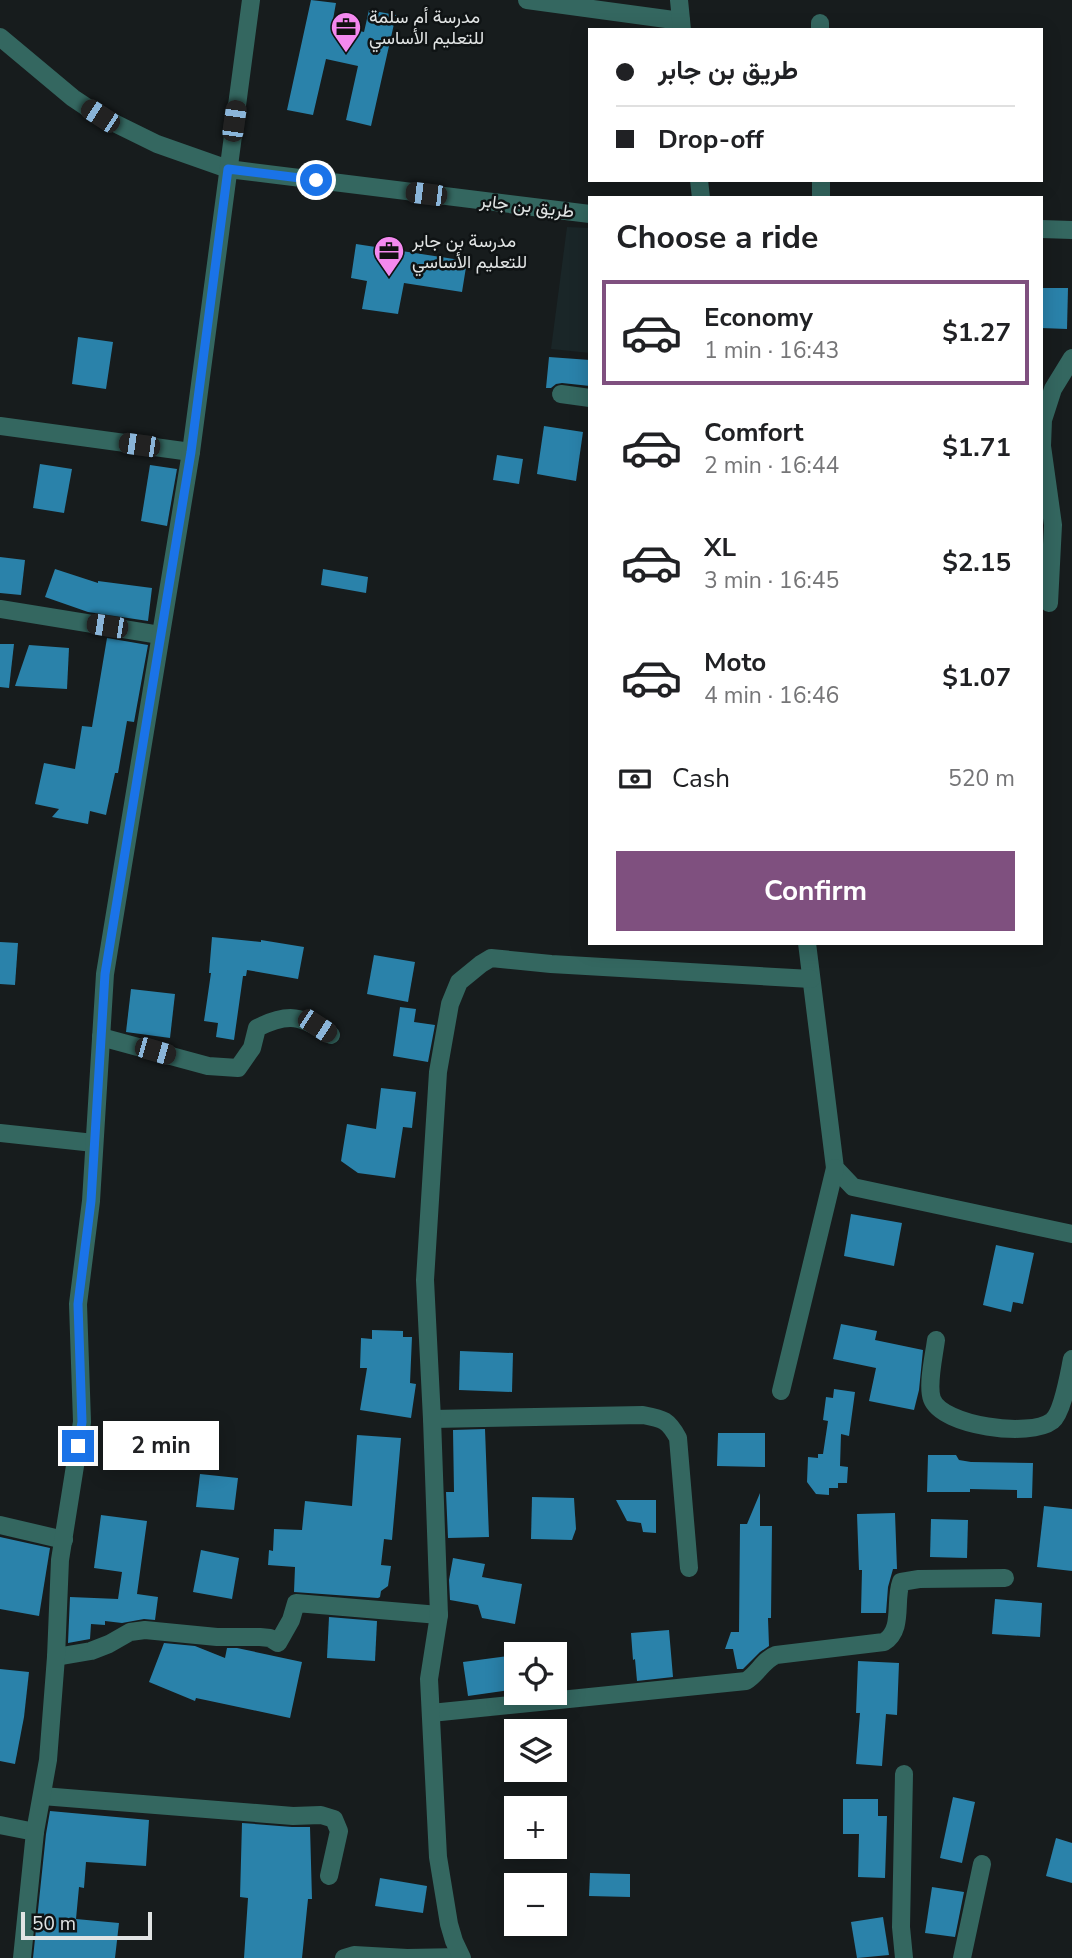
<!DOCTYPE html>
<meta charset="utf-8">
<style>
body{margin:0;font-family:"Nunito Sans",Vazirmatn,sans-serif;background:#f6f6f6;color:#202124;height:100vh;display:flex;flex-direction:column;font-size:26px;white-space:nowrap}
*{box-sizing:border-box;margin:0}
p{font-size:23px;color:#757577}
.icon{flex:none;width:38px;height:38px;fill:none;stroke:currentColor;stroke-width:2;stroke-linecap:round;stroke-linejoin:round}
.map{position:relative;flex:1;overflow:hidden}
.details{position:absolute;left:588px;top:196px;width:455px;height:749px;display:flex;flex-direction:column;background:#fff;border-radius:0px;box-shadow:0 4px 18px #0003}
.details>*{flex:none}
.guide{position:absolute;left:588px;top:28px;width:455px;height:154px;border-radius:0px;box-shadow:0 4px 18px #0003;display:grid;align-content:center;height:154px;padding:0 28px;background:#fff}
.tools{position:absolute;left:504px;top:1642px;display:grid;gap:14px}
.tools a{display:grid;place-items:center;width:63px;height:63px;border-radius:0px;background:#fff;box-shadow:0 4px 18px #0003;font-size:35px}
.scale{position:absolute;left:21px;bottom:18px;width:131px;box-sizing:border-box;padding-left:7px;border:4px solid #e1e4e4;border-top:0;font-size:19px;line-height:24px;white-space:nowrap;color:#e1e4e4;-webkit-text-stroke:5px #0f1314;paint-order:stroke}
.end{position:absolute;width:32px;height:32px;margin:-16px;border:9px solid #1a73e8;background:#fff;box-shadow:0 0 0 4px #fff}
.from{border-radius:50%}
.bubble{position:absolute;height:49px;border-radius:0px;background:#fff;box-shadow:0 4px 18px #0003;font-size:23px;font-weight:700;line-height:49px;text-align:center}
.car{position:absolute;width:21px;height:42px;margin:-21px -10px;border-radius:9px;box-shadow:0 0 5px 2px #0007;background:linear-gradient(#222 24%,#8ab4d8 0 40%,#222 0 76%,#8ab4d8 0 86%,#222 0)}
.guide b{display:flex;align-items:center;gap:24px;height:66px;font-size:26px}
.guide b+b{border-top:2px solid #e0e0e0}
.guide i{width:18px;height:18px;background:#202124}
ul{padding:0;list-style:none}
li{display:flex;align-items:center;gap:21px;height:105px;margin:0 14px 10px;padding:0 14px;border:4px solid transparent;border-radius:0px}
li div{flex:1}
li b{display:block;font-size:26px}
li em{font-style:normal;font-weight:700}
li.active{border-color:#7f507f}
li>.icon{width:63px;height:63px;stroke-width:1.5}
h2{padding:0 28px;font-size:32px;line-height:84px}
.pay{display:flex;align-items:center;gap:18px;height:77px;padding:0 28px;font-size:26px}
.pay p{margin-inline-start:auto}
.action{display:flex;gap:14px;margin-top:auto;padding:14px 28px}
.action a{flex:1;height:80px;border-radius:0px;background:#7f507f;color:#fff;font-size:28px;font-weight:700;line-height:80px;text-align:center}
.map>svg:first-child{display:block}
.built{fill:#1a2628}
.building{fill:#2a82aa}
.lines{fill:none;stroke-linecap:round;stroke-linejoin:round}
.street{stroke:#346760;stroke-width:18}
.route{stroke:#1a73e8;stroke-width:9}
.labels{text-anchor:middle;stroke-width:5;stroke-linejoin:round;paint-order:stroke}
.poi-label{font-size:18px;fill:#e1e4e4;stroke:#0f1314;text-anchor:start}
.street-label{font-size:18px;fill:#e1e4e4;stroke:#0f1314}
</style>
<div class="map">
<svg width="1072" height="1958" viewBox="0 0 1072 1958">
<rect width="100%" height="100%" fill="#171c1d"/>
<polygon class="built" points="567,227 590,228 590,353 551,349"/>
<g class="building">
<polygon points="311,0 336,3 332,25 364,32 369,10 396,15 371,126 346,120 358,66 326,59 313,115 287,110"/>
<polygon points="356,244 467,261 462,292 404,283 398,314 362,309 367,281 351,278"/>
<polygon points="1041,288 1068,288 1067,329 1041,328"/>
<polygon points="78,337 113,342 106,389 72,384"/>
<polygon points="549,357 590,360 590,386 562,383 556,384 551,388 546,388"/>
<polygon points="544,426 583,432 576,481 537,474"/>
<polygon points="497,455 523,459 519,484 493,480"/>
<polygon points="40,464 72,469 64,513 33,508"/>
<polygon points="150,465 177,469 167,526 141,521"/>
<polygon points="0,557 25,560 21,595 0,593"/>
<polygon points="55,569 98,583 98,581 152,588 148,621 88,612 45,597"/>
<polygon points="323,569 368,577 366,593 321,585"/>
<polygon points="107,638 148,645 134,722 127,721 118,773 115,773 106,815 90,811 88,824 52,817 59,809 35,804 44,763 75,769 82,726 92,727"/>
<polygon points="0,644 14,644 9,688 0,687"/>
<polygon points="29,645 69,648 67,689 15,686"/>
<polygon points="212,937 261,942 261,940 304,947 298,979 247,970 246,976 243,976 234,1040 216,1037 218,1023 204,1021 211,973 209,973"/>
<polygon points="0,942 18,943 15,985 0,984"/>
<polygon points="374,955 415,962 408,1002 367,994"/>
<polygon points="131,989 175,994 170,1038 126,1032"/>
<polygon points="400,1007 416,1009 414,1022 435,1025 428,1062 393,1056"/>
<polygon points="381,1088 416,1092 412,1128 403,1127 395,1178 358,1173 341,1161 347,1124 376,1129"/>
<polygon points="851,1214 902,1223 894,1266 844,1256"/>
<polygon points="996,1245 1034,1253 1023,1304 1013,1302 1011,1312 983,1305"/>
<polygon points="841,1324 877,1331 875,1340 923,1350 919,1390 914,1410 869,1401 876,1368 833,1359"/>
<polygon points="372,1330 403,1331 403,1337 412,1337 410,1383 416,1384 411,1418 360,1410 367,1368 360,1368 361,1338 372,1339"/>
<polygon points="460,1351 513,1353 512,1392 459,1390"/>
<polygon points="834,1389 855,1392 849,1436 841,1434 840,1466 848,1467 847,1483 838,1483 838,1488 829,1488 829,1495 816,1494 807,1482 808,1457 818,1458 818,1454 823,1454 828,1421 823,1420 826,1397 833,1398"/>
<polygon points="485,1429 489,1537 448,1538 446,1492 454,1492 453,1430"/>
<polygon points="718,1433 765,1433 765,1467 717,1466"/>
<polygon points="357,1435 401,1438 392,1540 384,1539 381,1565 391,1566 388,1586 381,1591 380,1597 378,1598 294,1592 295,1567 268,1565 269,1550 273,1551 274,1529 302,1530 305,1501 352,1506"/>
<polygon points="928,1455 956,1455 959,1460 971,1462 1033,1463 1032,1498 1017,1498 1017,1490 970,1489 970,1492 927,1492"/>
<polygon points="200,1474 238,1478 234,1510 196,1507"/>
<polygon points="760,1493 760,1526 772,1526 771,1618 768,1618 769,1646 760,1652 743,1669 737,1669 733,1649 725,1649 731,1632 739,1632 740,1524 747,1524"/>
<polygon points="532,1497 574,1498 576,1529 572,1540 531,1539"/>
<polygon points="616,1500 656,1500 656,1533 643,1532 641,1523 627,1521"/>
<polygon points="1044,1506 1072,1509 1072,1571 1037,1567"/>
<polygon points="895,1513 897,1569 893,1569 888,1587 886,1613 861,1613 862,1570 859,1570 857,1514"/>
<polygon points="101,1515 147,1521 137,1594 158,1597 155,1620 144,1619 122,1623 105,1621 105,1625 91,1624 90,1639 68,1643 70,1597 118,1599 122,1572 94,1568"/>
<polygon points="931,1519 968,1520 967,1558 930,1557"/>
<polygon points="0,1537 50,1548 39,1616 0,1609"/>
<polygon points="201,1550 239,1558 232,1599 193,1592"/>
<polygon points="453,1558 485,1564 482,1577 522,1584 515,1624 482,1618 478,1605 450,1600 449,1580"/>
<polygon points="995,1599 1042,1603 1040,1637 992,1634"/>
<polygon points="329,1617 377,1621 375,1661 327,1658"/>
<polygon points="669,1630 673,1677 637,1681 635,1659 633,1660 631,1633"/>
<polygon points="164,1643 195,1646 225,1658 227,1648 237,1648 302,1662 290,1718 196,1698 195,1701 149,1682"/>
<polygon points="516,1655 516,1689 468,1696 463,1662"/>
<polygon points="858,1661 899,1663 897,1715 886,1714 882,1766 856,1764 860,1713 856,1713"/>
<polygon points="0,1669 29,1672 24,1717 15,1764 0,1761"/>
<polygon points="953,1797 975,1802 962,1863 940,1858"/>
<polygon points="843,1799 878,1799 878,1816 887,1816 885,1878 858,1877 859,1834 843,1834"/>
<polygon points="50,1811 149,1820 146,1866 86,1862 84,1888 79,1887 76,1919 119,1923 115,1958 33,1958 46,1834"/>
<polygon points="242,1823 292,1827 310,1827 312,1899 308,1899 302,1958 244,1958 248,1898 240,1897"/>
<polygon points="1056,1838 1072,1843 1072,1883 1046,1876"/>
<polygon points="590,1873 630,1874 630,1897 589,1896"/>
<polygon points="380,1878 427,1886 423,1913 375,1906"/>
<polygon points="932,1887 964,1892 955,1937 925,1933"/>
<polygon points="883,1917 889,1955 857,1958 851,1922"/>
</g>
<g class="lines">
<g class="street">
<polyline points="527,0 681,21"/>
<polyline points="679,0 682,30"/>
<polyline points="820,23 820,30"/>
<polyline points="0,37 73,98 100,116 157,144 228,169 590,214"/>
<polyline points="699,180 701,198"/>
<polyline points="821,180 821,198"/>
<polyline points="1041,229 1072,230"/>
<polyline points="561,394 590,398"/>
<polyline points="0,426 191,452"/>
<polyline points="1049,603 1053,525 1042,446 1043,420 1053,389 1072,358"/>
<polyline points="0,609 160,635"/>
<polyline points="807,943 835,1168 853,1187 1072,1234"/>
<path d="M101 1037 208 1066 238 1068 252 1048 257 1028C289 1012 301 1016 331 1035"/>
<polyline points="0,1133 94,1143"/>
<path d="M936 1340C934 1356 927 1385 932 1399 942 1426 1030 1438 1052 1421 1063 1412 1069 1373 1072 1359"/>
<polyline points="781,1391 835,1168"/>
<path d="M432 1419 643 1415C664 1419 668 1420 678 1438L689 1568"/>
<polyline points="0,1525 64,1540"/>
<polyline points="56,1657 91,1651 109,1644 130,1632 145,1630 217,1637 260,1637 270,1638 278,1643 291,1620 296,1603 439,1615"/>
<path d="M431 1713 746 1681C758 1674 763 1660 776 1655L884 1642C904 1630 894 1601 901 1582L919 1579 1005 1578"/>
<polyline points="42,1796 293,1816 321,1815 334,1819 339,1831 329,1876"/>
<polyline points="0,1825 35,1832"/>
<polyline points="22,1958 35,1832 48,1760 56,1657 60,1560 82,1422 78,1304 91,1201 105,974 191,452 251,0"/>
<polyline points="344,1958 354,1955 407,1958 461,1957"/>
<polyline points="462,1958 454,1941 449,1924 438,1857 429,1679 439,1615 432,1419 425,1280 438,1072 450,1004 459,982 481,964 491,958 551,964 811,979"/>
<polyline points="904,1958 901,1927 904,1774"/>
<polyline points="962,1958 982,1864"/>
</g>
</g>
<g class="lines">
<polyline class="route" points="78,1446 82,1422 78,1304 91,1201 105,974 191,452 228,169 316,180"/>
</g>
<defs>
<g id="office-pin" transform="scale(1.575)"><path d="M0 17L-7.5 6A9.5 9.5 0 1 1 7.5 6Z" fill="#f489ef" stroke="#0f1314"/><path d="M-6-3h4V-5.5h4V-3h4V5H-6ZM-1-4.5V-3h2v-1.5ZM-6 0V1H6V0Z" fill="#111"/></g>
</defs>
<g fill-rule="evenodd">
<use href="#office-pin" x="346" y="27"/>
<use href="#office-pin" x="389" y="251"/>
</g>
<g class="labels">
<g class="poi-label">
<text x="369" y="23">مدرسة أم سلمة<tspan x="369" dy="21">للتعليم الأساسي</tspan></text>
<text x="412" y="247">مدرسة بن جابر<tspan x="412" dy="21">للتعليم الأساسي</tspan></text>
</g>
<g class="street-label">
<text transform="translate(527 206) rotate(7)" y="6">طريق بن جابر</text>
</g>
</g>
</svg>
<div class="tools">
<a><svg class="icon" aria-label="locate" viewBox="0 0 24 24"><circle cx="12" cy="12" r="6"/><path d="M12 2v4M12 18v4M2 12h4M18 12h4"/></svg></a>
<a><svg class="icon" aria-label="layers" viewBox="0 0 24 24"><path d="M12 4l9 5-9 5-9-5zM3 14l9 5 9-5"/></svg></a>
<a>+</a>
<a>−</a>
</div>
<div class="scale">50 m</div>
<i class="end from" style="left:316px;top:180px"></i>
<i class="end" style="left:78px;top:1446px"></i>
<div class="bubble" style="left:103px;top:1421px;width:116px">2 min</div>
<i class="car" style="left:100px;top:116px;rotate:303deg"></i>
<i class="car" style="left:234px;top:121px;rotate:8deg"></i>
<i class="car" style="left:426px;top:194px;rotate:277deg"></i>
<i class="car" style="left:139px;top:445px;rotate:278deg"></i>
<i class="car" style="left:107px;top:626px;rotate:279deg"></i>
<i class="car" style="left:317px;top:1026px;rotate:123deg"></i>
<i class="car" style="left:155px;top:1051px;rotate:106deg"></i>
<div class="guide">
<b><i class="from"></i>طريق بن جابر</b>
<b><i></i>Drop-off</b>
</div>
<section class="details">
<h2>Choose a ride</h2>
<ul>
<li class="active"><svg class="icon" aria-label="car" viewBox="0 0 24 24"><path d="M5 17H2v-5l4-1 3-4h7l3 4 3 1v5h-3M9 17h6M6 11h13"/><circle cx="7" cy="17" r="2"/><circle cx="17" cy="17" r="2"/></svg><div><b>Economy</b><p>1 min · 16:43</p></div><em>$1.27</em></li>
<li><svg class="icon" aria-label="car" viewBox="0 0 24 24"><path d="M5 17H2v-5l4-1 3-4h7l3 4 3 1v5h-3M9 17h6M6 11h13"/><circle cx="7" cy="17" r="2"/><circle cx="17" cy="17" r="2"/></svg><div><b>Comfort</b><p>2 min · 16:44</p></div><em>$1.71</em></li>
<li><svg class="icon" aria-label="car" viewBox="0 0 24 24"><path d="M5 17H2v-5l4-1 3-4h7l3 4 3 1v5h-3M9 17h6M6 11h13"/><circle cx="7" cy="17" r="2"/><circle cx="17" cy="17" r="2"/></svg><div><b>XL</b><p>3 min · 16:45</p></div><em>$2.15</em></li>
<li><svg class="icon" aria-label="car" viewBox="0 0 24 24"><path d="M5 17H2v-5l4-1 3-4h7l3 4 3 1v5h-3M9 17h6M6 11h13"/><circle cx="7" cy="17" r="2"/><circle cx="17" cy="17" r="2"/></svg><div><b>Moto</b><p>4 min · 16:46</p></div><em>$1.07</em></li>
</ul>
<div class="pay"><svg class="icon" aria-label="cash" viewBox="0 0 24 24"><path d="M3 7h18v10H3z"/><circle cx="12" cy="12" r="2"/></svg>Cash<p>520 m</p></div>
<div class="action"><a>Confirm</a></div>
</section>
</div>
